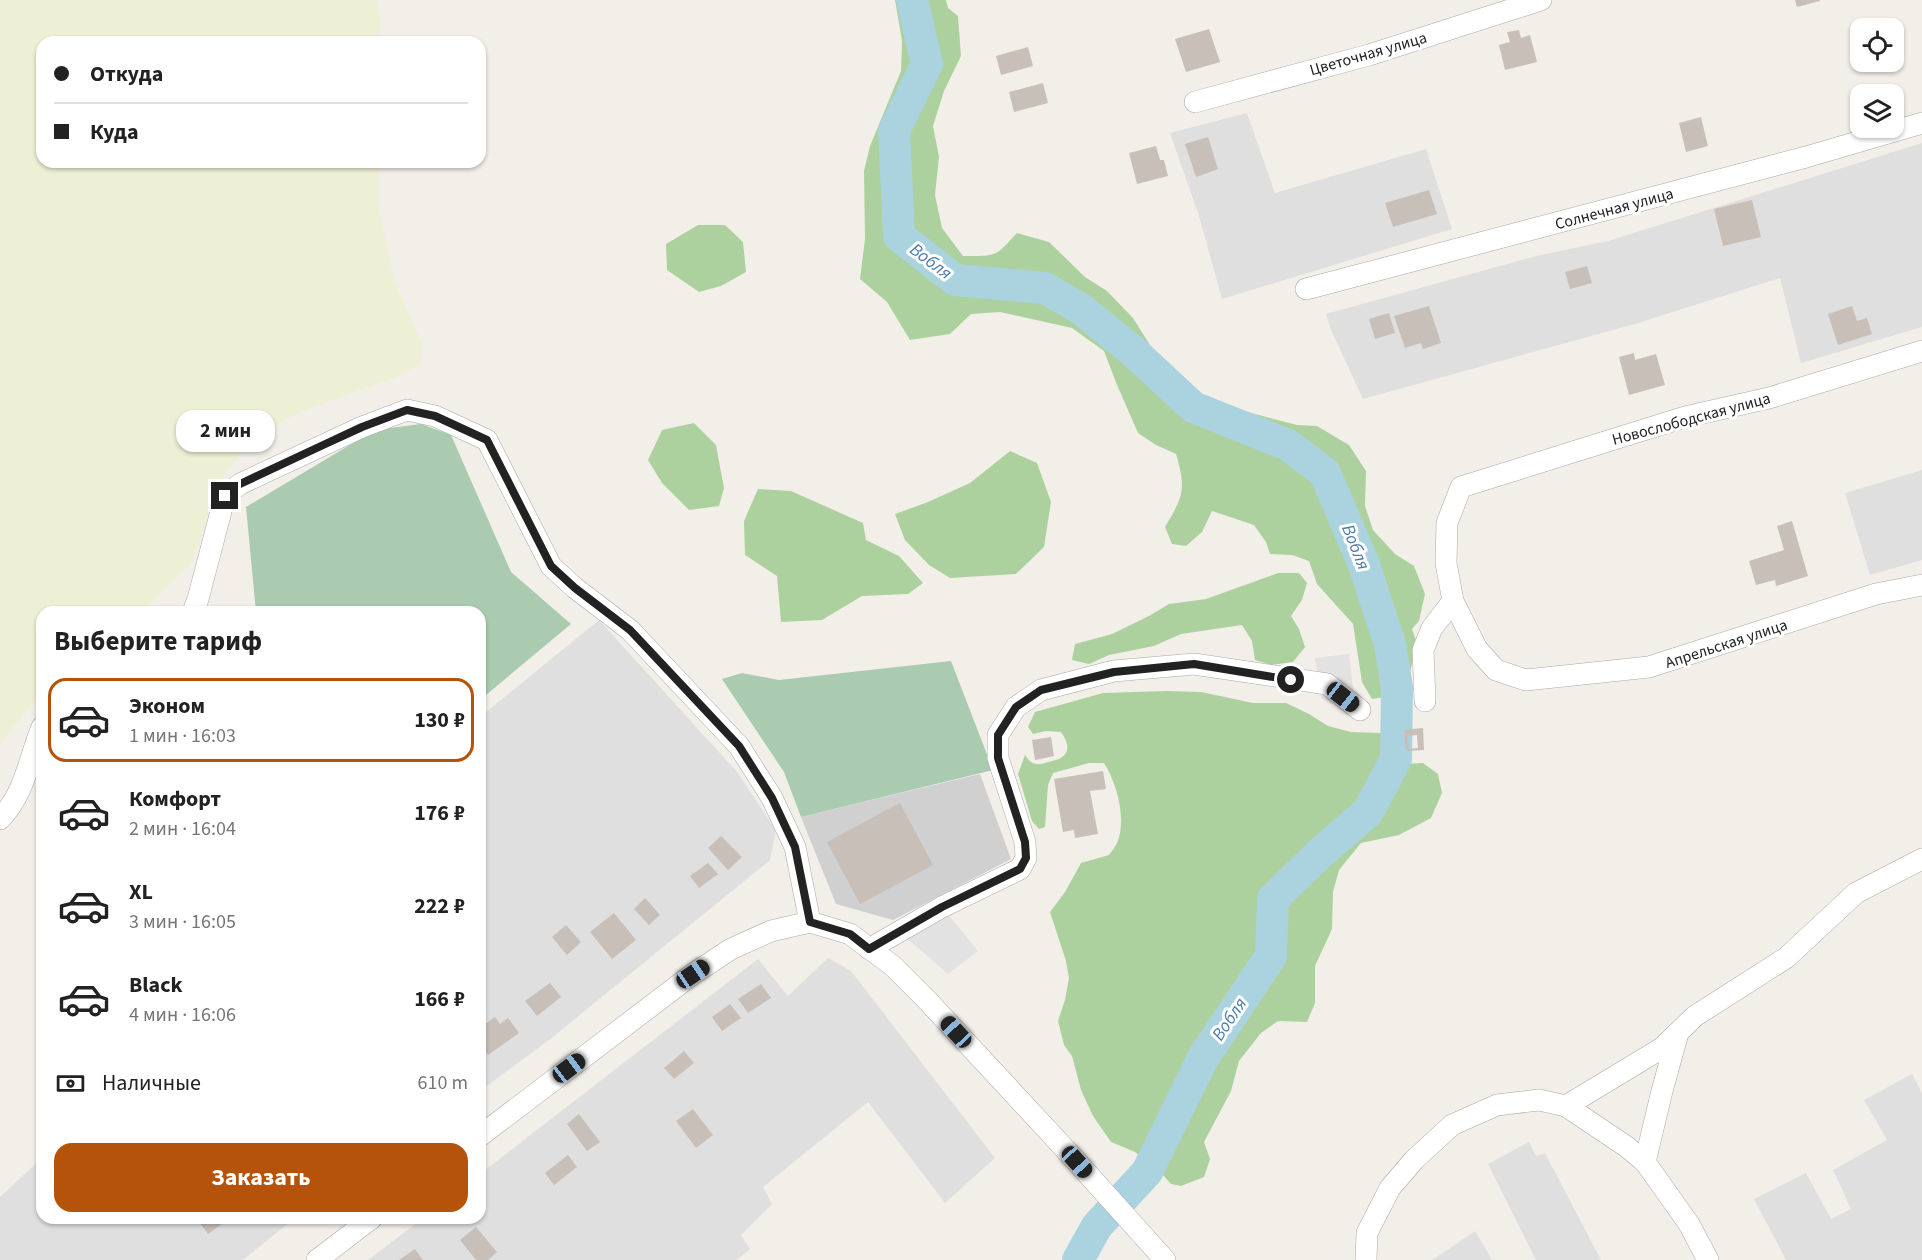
<!DOCTYPE html>
<html lang="ru">
<meta charset="utf-8">
<style>
body{margin:0;font-family:"Source Sans 3",sans-serif;background:#f2f2f2;color:#222;height:100vh;display:flex;flex-direction:column;font-size:22px;white-space:nowrap}
*{box-sizing:border-box;margin:0}
p{font-size:20px;color:#767676}
.icon{flex:none;width:33px;height:33px;fill:none;stroke:currentColor;stroke-width:2;stroke-linecap:round;stroke-linejoin:round}
.map{position:relative;flex:1;overflow:hidden}
.details{position:absolute;left:36px;top:606px;width:450px;height:618px;display:flex;flex-direction:column;background:#fff;border-radius:18px;box-shadow:0 2px 4px #0004}
.details>*{flex:none}
.hud{position:absolute;left:36px;top:36px;width:450px;height:132px;border-radius:18px;box-shadow:0 2px 4px #0004;display:grid;align-content:center;height:132px;padding:0 18px;background:#fff}
.fabs{position:absolute;left:1850px;top:18px;display:grid;gap:12px}
.fabs a{display:grid;place-items:center;width:54px;height:54px;border-radius:12px;background:#fff;box-shadow:0 2px 4px #0004;font-size:30px}
.end{position:absolute;width:27px;height:27px;margin:-14px;border:8px solid #222;background:#fff;box-shadow:0 0 0 3px #fff}
.from{border-radius:50%}
.bubble{position:absolute;height:42px;border-radius:18px;background:#fff;box-shadow:0 2px 4px #0004;font-size:20px;font-weight:700;line-height:42px;text-align:center}
.car{position:absolute;width:18px;height:36px;margin:-18px -9px;border-radius:8px;box-shadow:0 0 4px 2px #0007;background:linear-gradient(#222 24%,#8ab4d8 0 40%,#222 0 76%,#8ab4d8 0 86%,#222 0)}
.hud b{display:flex;align-items:center;gap:21px;height:57px;font-size:22px}
.hud b+b{border-top:2px solid #e0e0e0}
.hud i{width:15px;height:15px;background:#222}
ul{padding:0;list-style:none}
li{display:flex;align-items:center;gap:18px;height:84px;margin:0 12px 9px;padding:0 6px;border:3px solid transparent;border-radius:18px}
li div{flex:1}
li b{display:block;font-size:22px}
li em{font-style:normal;font-weight:700}
li.selected{border-color:#b45309}
li>.icon{width:54px;height:54px;stroke-width:1.5}
h2{padding:0 18px;font-size:27px;line-height:72px}
.pay{display:flex;align-items:center;gap:15px;height:66px;padding:0 18px;font-size:22px}
.pay p{margin-inline-start:auto}
.primary-button{display:flex;gap:12px;margin-top:auto;padding:12px 18px}
.primary-button a{flex:1;height:69px;border-radius:18px;background:#b45309;color:#fff;font-size:24px;font-weight:700;line-height:69px;text-align:center}
.map>svg:first-child{display:block}
.residential{fill:#e0dfdf}
.religious{fill:#d0d0d0}
.farmland{fill:#eef0d5}
.forest{fill:#add19e}
.cemetery{fill:#aacbaf}
.parking{fill:#e2e2e2}
.lines{fill:none;stroke-linecap:round;stroke-linejoin:round}
.river{stroke:#aad3df;stroke-width:32}
.building{fill:#c7bfb8;fill-rule:evenodd}
.minor-casing{stroke:#a9a9a9;stroke-width:22}
.minor{stroke:#fff;stroke-width:21}
.route{stroke:#222;stroke-width:8}
.labels{text-anchor:middle;stroke-width:6;stroke-linejoin:round;paint-order:stroke}
.street-label{font-size:16px;fill:#222;stroke:#fff}
.water-label{font-size:18px;font-style:italic;fill:#4a7aab;stroke:#fff}
</style>
<div class="map">
<svg width="1922" height="1260" viewBox="0 0 1922 1260">
<rect width="100%" height="100%" fill="#f2efe9"/>
<g class="residential">
<polygon points="1247,113 1275,193 1426,149 1452,229 1222,299 1199,216 1170,133"/>
<polygon points="1922,143 1922,327 1801,363 1780,278 1635,324 1363,399 1331,330 1326,314 1536,256 1608,241"/>
<polygon points="1922,470 1922,560 1870,575 1845,493"/>
<polygon points="599,620 737,772 776,830 770,860 549,1040 480,1091 480,717"/>
<polygon points="828,958 851,971 995,1158 945,1203 868,1102 763,1187 772,1204 741,1235 750,1249 737,1260 368,1260 423,1218 480,1218 480,1174 758,959 788,996"/>
<polygon points="1912,1074 1922,1093 1922,1260 1786,1260 1754,1199 1806,1173 1831,1219 1851,1209 1833,1170 1887,1140 1864,1100"/>
<polygon points="1529,1142 1536,1156 1545,1153 1601,1260 1536,1260 1488,1164"/>
<polygon points="42,1158 42,1218 295,1218 243,1260 0,1260 0,1197"/>
<polygon points="1475,1231 1492,1260 1432,1260 1443,1253"/>
</g>
<polygon class="religious" points="980,774 1011,859 893,920 836,904 801,817"/>
<polygon class="farmland" points="0,0 376,0 380,19 380,42 42,42 42,162 379,162 379,211 395,283 422,344 421,364 399,376 300,412 254,438 224,475 191,564 142,612 42,612 42,692 0,744"/>
<g class="forest">
<path d="M895 0H946L948 8 958 16 961 56 944 91 933 126 939 157 935 195 942 228 963 256C997 256 995 257 1017 233L1049 242 1085 277 1107 291 1133 318 1160 361 1186 383 1217 404 1297 425 1317 426 1349 445 1366 471 1365 506 1373 530 1395 554 1414 566 1425 594 1419 621 1412 629 1417 644 1410 672V689L1406 694 1372 699 1362 682 1353 624 1317 584 1309 561 1292 555 1270 554 1266 542 1254 525 1212 511 1202 532 1186 546 1172 544 1165 527C1184 495 1186 489 1176 454L1156 445 1138 433 1117 385 1104 351 1072 328 1000 312 971 314 950 334 910 340 887 302 860 279 865 239 864 171 870 146 901 71 902 41Z"/>
<polygon points="698,225 725,225 743,242 746,272 721,286 699,292 667,270 666,244"/>
<polygon points="694,423 716,445 724,488 719,506 689,510 662,483 648,460 662,430"/>
<polygon points="1010,451 1037,463 1051,502 1044,547 1016,574 950,578 929,565 905,540 895,514 928,502 970,483"/>
<polygon points="758,489 791,491 863,523 866,540 899,556 923,583 908,594 862,596 822,620 781,622 777,576 745,555 744,521"/>
<polygon points="1278,573 1299,573 1307,583 1302,600 1291,616 1299,629 1305,647 1293,662 1271,665 1255,660 1252,641 1242,625 1181,634 1154,646 1109,655 1089,664 1072,660 1075,644 1112,634 1149,616 1169,604 1206,599"/>
<path d="M1166 691 1201 692 1253 703H1286L1309 714 1328 726 1351 732 1382 733 1389 750 1404 764 1423 763 1438 774 1442 793 1431 818 1399 835 1361 843 1339 870 1333 892 1332 929 1315 966V1003L1307 1022 1278 1021 1261 1033 1239 1061 1231 1091 1204 1142 1210 1159 1204 1177 1181 1186 1171 1184 1163 1175 1135 1152 1111 1142 1093 1116 1081 1090 1072 1056 1064 1045 1058 1021 1065 1000 1069 978 1066 961 1050 912 1065 892 1081 863 1109 855C1112 851 1115 847 1117 843 1127 820 1117 783 1104 763H1089L1053 773 1048 785 1045 827 1039 829 1032 821 1018 774 1025 755C1028 759 1031 764 1037 764 1041 765 1047 762 1052 761 1070 757 1071 746 1061 732L1046 731 1033 734 1028 727 1035 712 1103 693Z"/>
</g>
<g class="cemetery">
<polygon points="421,424 451,435 511,572 571,624 480,700 480,612 256,612 246,507 375,430"/>
<polygon points="951,661 993,770 801,817 784,772 722,679 742,673 779,680"/>
</g>
<g class="parking">
<polygon points="1349,654 1354,694 1346,711 1321,698 1315,658"/>
<polygon points="942,907 978,951 948,974 899,931"/>
</g>
<g class="lines">
<polyline class="river" points="912,0 927,64 894,131 899,236 955,280 1045,288 1081,309 1135,353 1193,407 1288,445 1325,473 1364,565 1390,644 1397,688 1396,759 1368,812 1318,855 1273,899 1271,956 1203,1058 1147,1172 1097,1226 1078,1260"/>
</g>
<g class="building">
<polygon points="1795,0 1820,0 1820,1 1797,7"/>
<polygon points="1209,29 1220,62 1186,72 1175,39"/>
<polygon points="1519,30 1521,38 1530,35 1537,62 1505,70 1499,45 1510,42 1507,32"/>
<polygon points="1028,47 1033,66 1001,75 996,56"/>
<polygon points="1043,83 1048,103 1014,112 1009,92"/>
<polygon points="1701,117 1708,146 1686,152 1679,123"/>
<polygon points="1208,137 1218,169 1196,177 1185,144"/>
<polygon points="1156,146 1160,160 1164,160 1168,176 1137,184 1129,153"/>
<polygon points="1429,190 1437,214 1393,227 1385,203"/>
<polygon points="1752,200 1761,237 1723,246 1714,209"/>
<polygon points="1587,266 1592,283 1570,289 1565,272"/>
<polygon points="1429,306 1441,343 1423,349 1421,343 1405,348 1394,316"/>
<polygon points="1852,306 1857,321 1867,318 1872,334 1838,345 1828,314"/>
<polygon points="1389,313 1395,333 1375,339 1369,319"/>
<polygon points="1634,353 1635,360 1656,354 1665,385 1629,395 1619,357"/>
<polygon points="1792,521 1808,576 1776,586 1775,580 1756,585 1749,561 1784,550 1777,526"/>
<path d="M1423 728 1424 750 1406 751 1404 730ZM1417 735 1418 748 1409 749 1408 736Z"/>
<polygon points="1051,737 1054,756 1035,760 1032,740"/>
<polygon points="1103,771 1106,789 1090,791 1098,834 1075,838 1074,830 1063,832 1054,779"/>
<polygon points="900,803 933,865 860,904 827,842"/>
<polygon points="721,836 742,857 728,870 708,848"/>
<polygon points="708,863 718,874 699,888 690,876"/>
<polygon points="645,898 660,915 649,925 634,909"/>
<polygon points="614,913 636,940 612,959 590,932"/>
<polygon points="566,925 581,942 567,955 552,937"/>
<polygon points="550,983 561,997 537,1016 525,1001"/>
<polygon points="761,984 771,998 748,1013 738,999"/>
<polygon points="730,1004 741,1018 722,1031 712,1017"/>
<polygon points="495,1017 500,1024 508,1018 519,1033 488,1055 480,1044 480,1028"/>
<polygon points="684,1051 694,1063 674,1079 664,1068"/>
<polygon points="693,1109 713,1135 696,1148 676,1121"/>
<polygon points="579,1114 600,1142 587,1151 567,1124"/>
<polygon points="568,1155 577,1167 554,1185 545,1173"/>
<polygon points="196,1218 230,1218 208,1234"/>
<polygon points="476,1227 497,1252 488,1260 476,1260 460,1240"/>
<polygon points="415,1249 423,1260 399,1260"/>
</g>
<g class="lines">
<g class="minor-casing">
<g id="minor">
<polyline points="1195,102 1369,55 1541,0"/>
<polyline points="1306,289 1806,157 1922,123"/>
<polyline points="1922,351 1769,398 1685,417 1461,487 1447,523 1446,563 1453,601 1477,649 1496,670 1526,680 1649,667 1876,594 1922,585"/>
<polyline points="193,612 198,599 225,496 240,484 362,427 407,410 435,416 487,440 551,566 575,588 630,630 739,746 772,798 795,847 810,922"/>
<polyline points="1425,701 1423,650 1432,628 1453,601"/>
<path d="M0 819C25 794 29 758 42 727"/>
<polyline points="869,949 942,907 1020,869 1026,858 1025,842 998,758 998,735 1016,707 1041,690 1114,671 1194,664 1327,684 1360,710"/>
<polyline points="1678,1033 1662,1091 1645,1162 1689,1224 1708,1260"/>
<polyline points="1566,1106 1627,1147 1645,1162"/>
<polyline points="480,1136 693,974 731,949 771,931 810,922 850,934 893,966 926,999 1077,1162 1165,1260"/>
<polyline points="317,1260 372,1218"/>
<polyline points="1366,1260 1367,1233 1390,1188 1414,1160 1452,1125 1497,1105 1539,1100 1566,1106 1662,1048 1695,1016 1786,958 1856,893 1922,859"/>
</g>
</g>
<use href="#minor" class="minor"/>
</g>
<g class="lines">
<polyline class="route" points="225,496 240,484 321,446 362,427 407,410 435,416 487,440 551,566 575,588 630,630 739,746 772,798 795,847 810,922 850,934 869,949 942,907 1020,869 1026,858 1025,842 998,758 998,735 1016,707 1041,690 1114,672 1194,664 1291,680"/>
</g>
<g class="labels">
<g class="street-label">
<text transform="translate(1368 53) rotate(-16)" y="6">Цветочная улица</text>
<text transform="translate(1614 208) rotate(-15)" y="6">Солнечная улица</text>
<text transform="translate(1691 418) rotate(-15)" y="6">Новослободская улица</text>
<text transform="translate(1726 643) rotate(-18)" y="6">Апрельская улица</text>
</g>
<g class="water-label">
<text transform="translate(931 261) rotate(37)" y="6">Вобля</text>
<text transform="translate(1356 547) rotate(68)" y="6">Вобля</text>
<text transform="translate(1229 1019) rotate(-56)" y="6">Вобля</text>
</g>
</g>
</svg>
<div class="fabs">
<a><svg class="icon" aria-label="locate" viewBox="0 0 24 24"><circle cx="12" cy="12" r="6"/><path d="M12 2v4M12 18v4M2 12h4M18 12h4"/></svg></a>
<a><svg class="icon" aria-label="layers" viewBox="0 0 24 24"><path d="M12 4l9 5-9 5-9-5zM3 14l9 5 9-5"/></svg></a>
</div>
<i class="end from" style="left:1291px;top:680px"></i>
<i class="end" style="left:225px;top:496px"></i>
<div class="bubble" style="left:176px;top:410px;width:99px">2 мин</div>
<i class="car" style="left:1343px;top:697px;rotate:128deg"></i>
<i class="car" style="left:693px;top:974px;rotate:56deg"></i>
<i class="car" style="left:956px;top:1032px;rotate:317deg"></i>
<i class="car" style="left:569px;top:1068px;rotate:53deg"></i>
<i class="car" style="left:1077px;top:1162px;rotate:138deg"></i>
<div class="hud">
<b><i class="from"></i>Откуда</b>
<b><i></i>Куда</b>
</div>
<section class="details">
<h2>Выберите тариф</h2>
<ul>
<li class="selected"><svg class="icon" aria-label="car" viewBox="0 0 24 24"><path d="M5 17H2v-5l4-1 3-4h7l3 4 3 1v5h-3M9 17h6M6 11h13"/><circle cx="7" cy="17" r="2"/><circle cx="17" cy="17" r="2"/></svg><div><b>Эконом</b><p>1 мин · 16:03</p></div><em>130 ₽</em></li>
<li><svg class="icon" aria-label="car" viewBox="0 0 24 24"><path d="M5 17H2v-5l4-1 3-4h7l3 4 3 1v5h-3M9 17h6M6 11h13"/><circle cx="7" cy="17" r="2"/><circle cx="17" cy="17" r="2"/></svg><div><b>Комфорт</b><p>2 мин · 16:04</p></div><em>176 ₽</em></li>
<li><svg class="icon" aria-label="car" viewBox="0 0 24 24"><path d="M5 17H2v-5l4-1 3-4h7l3 4 3 1v5h-3M9 17h6M6 11h13"/><circle cx="7" cy="17" r="2"/><circle cx="17" cy="17" r="2"/></svg><div><b>XL</b><p>3 мин · 16:05</p></div><em>222 ₽</em></li>
<li><svg class="icon" aria-label="car" viewBox="0 0 24 24"><path d="M5 17H2v-5l4-1 3-4h7l3 4 3 1v5h-3M9 17h6M6 11h13"/><circle cx="7" cy="17" r="2"/><circle cx="17" cy="17" r="2"/></svg><div><b>Black</b><p>4 мин · 16:06</p></div><em>166 ₽</em></li>
</ul>
<div class="pay"><svg class="icon" aria-label="cash" viewBox="0 0 24 24"><path d="M3 7h18v10H3z"/><circle cx="12" cy="12" r="2"/></svg>Наличные<p>610 m</p></div>
<div class="primary-button"><a>Заказать</a></div>
</section>
</div>
